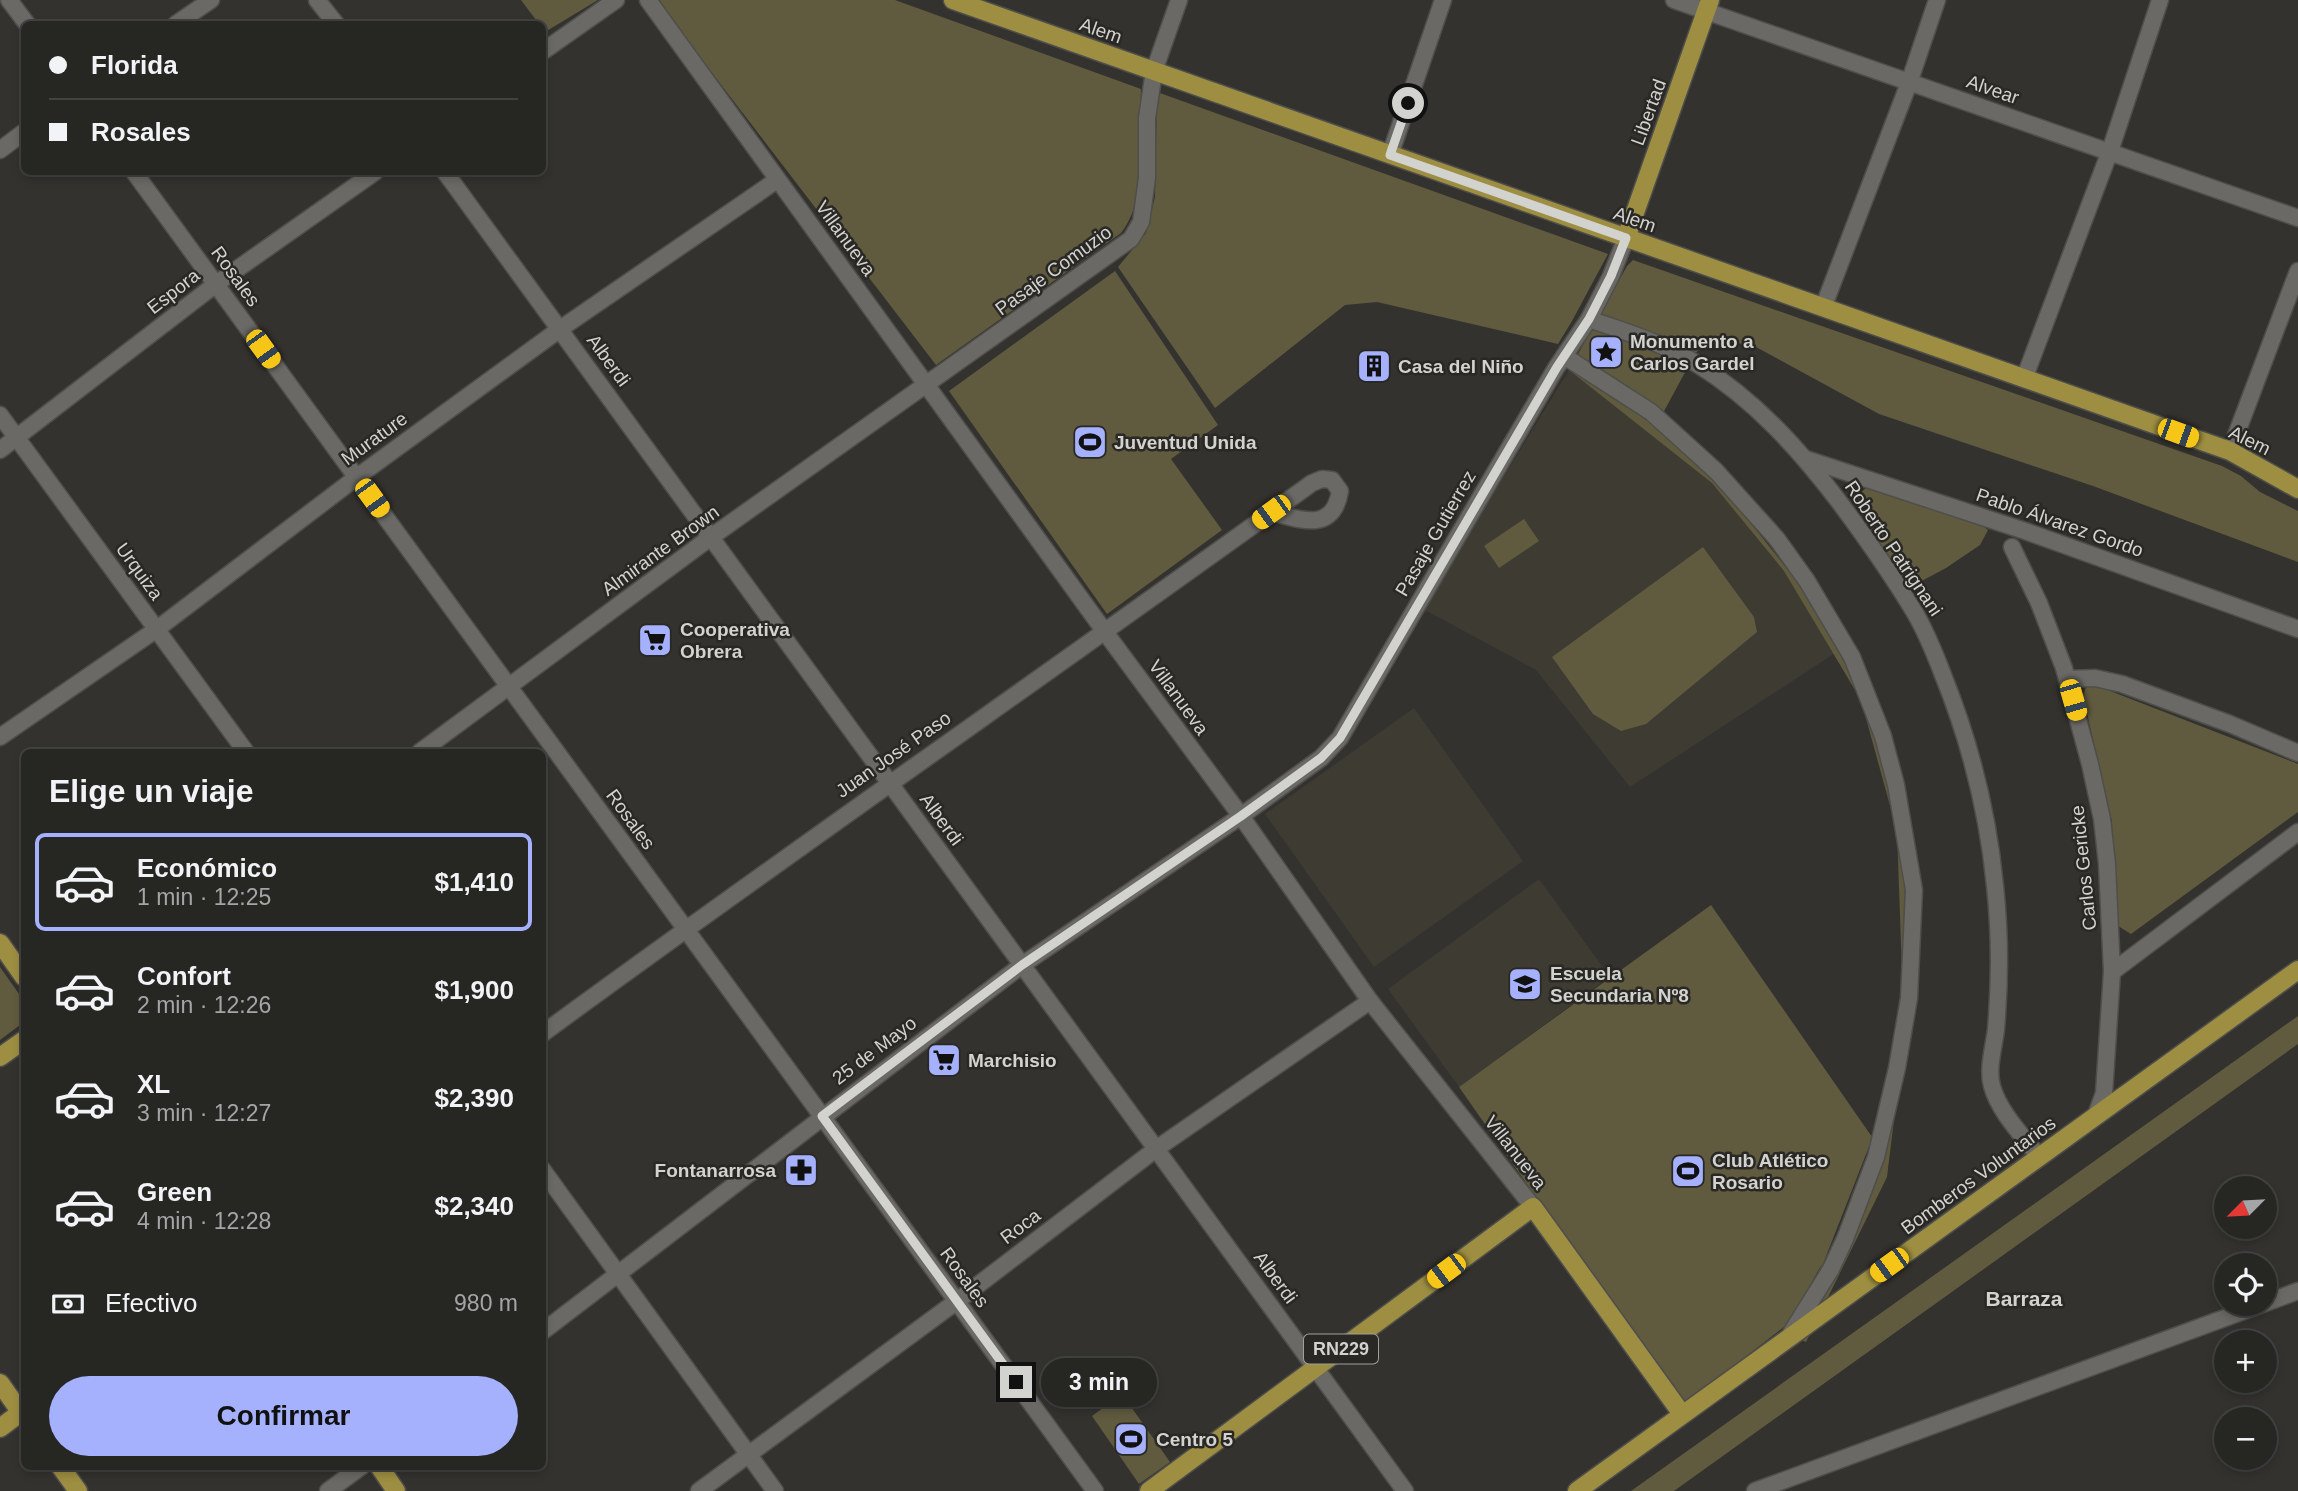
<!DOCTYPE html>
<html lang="es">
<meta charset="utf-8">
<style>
body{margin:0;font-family:Arial,sans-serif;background:#323230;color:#f1f3f6;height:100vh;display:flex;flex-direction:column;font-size:26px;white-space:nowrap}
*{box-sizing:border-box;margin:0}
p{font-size:23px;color:#a4a5a6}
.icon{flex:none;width:38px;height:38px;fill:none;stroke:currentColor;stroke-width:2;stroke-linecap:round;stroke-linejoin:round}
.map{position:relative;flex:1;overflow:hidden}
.side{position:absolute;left:21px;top:749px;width:525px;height:721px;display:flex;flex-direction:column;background:#262623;border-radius:10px;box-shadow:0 4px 10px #0003,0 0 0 2px #424341}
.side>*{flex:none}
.guide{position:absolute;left:21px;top:21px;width:525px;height:154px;border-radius:10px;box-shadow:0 4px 10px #0003,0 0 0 2px #424341;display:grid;align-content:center;height:154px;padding:0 28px;background:#262623}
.needle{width:46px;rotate:246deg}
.buttons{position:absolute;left:2214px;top:1176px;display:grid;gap:14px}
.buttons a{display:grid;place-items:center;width:63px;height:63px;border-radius:50%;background:#262623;box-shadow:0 4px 10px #0003,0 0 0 2px #424341;font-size:35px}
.end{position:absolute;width:32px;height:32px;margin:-16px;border:9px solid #d2d2cf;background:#111;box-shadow:0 0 0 4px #111}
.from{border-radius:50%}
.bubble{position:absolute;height:49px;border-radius:24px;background:#262623;box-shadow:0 4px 10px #0003,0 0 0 2px #424341;font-size:23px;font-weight:700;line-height:49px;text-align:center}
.car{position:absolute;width:21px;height:42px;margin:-21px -10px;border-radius:9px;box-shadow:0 0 5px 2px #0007;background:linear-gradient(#f5c518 24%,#345 0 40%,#f5c518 0 76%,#345 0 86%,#f5c518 0)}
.guide b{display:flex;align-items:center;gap:24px;height:66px;font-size:26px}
.guide b+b{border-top:2px solid #424341}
.guide i{width:18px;height:18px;background:#f1f3f6}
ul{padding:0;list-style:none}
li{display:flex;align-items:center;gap:21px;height:98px;margin:0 14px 10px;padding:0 14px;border:4px solid transparent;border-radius:10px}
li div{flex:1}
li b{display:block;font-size:26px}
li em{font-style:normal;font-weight:700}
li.active{border-color:#a5b1fc}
li>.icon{width:63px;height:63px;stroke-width:1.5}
h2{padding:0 28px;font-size:32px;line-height:84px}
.pay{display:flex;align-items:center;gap:18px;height:77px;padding:0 28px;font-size:26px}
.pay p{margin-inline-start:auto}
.button{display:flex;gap:14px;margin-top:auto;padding:14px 28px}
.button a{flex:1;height:80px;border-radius:42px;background:#a5b1fc;color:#111;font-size:28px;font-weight:700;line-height:80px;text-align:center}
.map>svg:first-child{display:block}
.built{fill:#3e3b32}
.green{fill:#605a3f;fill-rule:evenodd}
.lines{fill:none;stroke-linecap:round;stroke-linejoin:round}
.minor-casing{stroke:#4e4e4b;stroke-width:19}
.major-casing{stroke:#4e4e4b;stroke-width:21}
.minor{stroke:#6a6965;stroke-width:16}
.major{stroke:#9d8e41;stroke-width:18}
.route{stroke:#d2d2cf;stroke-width:9}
.labels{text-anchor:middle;stroke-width:5;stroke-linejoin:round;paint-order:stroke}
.shield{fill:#292825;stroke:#9f9f9c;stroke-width:2}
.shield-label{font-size:18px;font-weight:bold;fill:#d2d2cf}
.street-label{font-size:19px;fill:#d2d2cf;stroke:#292825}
.poi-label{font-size:19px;font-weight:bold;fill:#d2d2cf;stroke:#292825;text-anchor:start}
.neighbourhood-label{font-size:21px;font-weight:bold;fill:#d2d2cf;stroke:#292825}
</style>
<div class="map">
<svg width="2298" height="1491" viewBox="0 0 2298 1491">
<rect width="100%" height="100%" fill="#33322f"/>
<g class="built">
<polygon points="1569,370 1653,423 1714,474 1772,542 1843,648 1630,787 1536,670 1423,609"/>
<polygon points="1414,708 1523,861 1374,967 1265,814"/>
<polygon points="1539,879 1610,977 1459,1087 1388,989"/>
</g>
<g class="green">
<polygon points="521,0 598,0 545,32 542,24 539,24"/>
<path d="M656 0H895L1141 89C1139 132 1149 199 1121 233L936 365Z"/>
<polygon points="1157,92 1608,254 1572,321 1558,344 1377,302 1345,305 1215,408 1118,267 1146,233 1155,197"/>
<path d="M1633 260 2222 466 2241 476 2260 492 2298 511V562L2093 486 1879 414 1756 347 1710 337 1695 354 1663 413 1799 584 1868 700 1904 834 1909 998 1887 1177 1806 1342 1790 1335 1822 1264 1789 1323 1682 1406 1459 1087 1711 905 1872 1137 1904 1029 1897 831 1861 700 1784 571 1712 483 1569 370 1627 266ZM1872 1139 1858 1188 1823 1264Z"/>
<polygon points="1115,271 1218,425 1171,459 1222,530 1107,614 949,391"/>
<polygon points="1867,487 1978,522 1988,530 1980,545 1946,568 1918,583 1906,584 1858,508 1859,494"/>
<polygon points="1524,519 1539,541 1499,568 1484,546"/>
<polygon points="1703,547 1754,617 1757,632 1646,724 1621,731 1593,714 1552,657"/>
<polygon points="2086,686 2100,687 2298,764 2298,812 2131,934 2115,924 2112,822 2083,696"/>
<polygon points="0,967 24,1001 24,1022 0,1040"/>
<polygon points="2298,1016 2298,1044 1674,1491 1631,1491"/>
<polygon points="1122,1394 1170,1462 1139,1484 1092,1416"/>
</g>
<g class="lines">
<g class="minor-casing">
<g id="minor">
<polyline points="9,0 27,24"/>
<polyline points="317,0 336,24"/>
<polyline points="648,0 1105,632 1241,816 1370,1001 1533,1207"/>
<polyline points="1674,0 2298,218"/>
<polyline points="176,24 211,0"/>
<polyline points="542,52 616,0"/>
<polyline points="0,150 24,132"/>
<polyline points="1390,155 1443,0"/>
<polyline points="134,172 1095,1491"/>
<polyline points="445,172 1405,1491"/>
<polyline points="1823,308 1909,83 1937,0"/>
<path d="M1589 319C1625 332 1664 343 1697 364 1755 400 1799 449 1840 503 1866 538 1892 575 1915 613 1926 632 1935 654 1943 675 1970 742 1988 814 1995 886 2000 932 2000 982 1996 1029 1994 1047 1987 1069 1992 1086 1999 1112 2023 1136 2039 1157"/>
<polyline points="1564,356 1651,412 1716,471 1777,539 1807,581 1852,657 1883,736 1896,785 1914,890 1909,998 1897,1068 1876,1157 1845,1239 1831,1269 1791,1333"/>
<polyline points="2024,379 2110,151 2160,0"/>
<polyline points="0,415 246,752"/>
<polyline points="0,450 216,284 375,172"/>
<polyline points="2230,451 2298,271"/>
<polyline points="1806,459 2025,531 2298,629"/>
<polyline points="2012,547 2039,603 2064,668 2090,764 2102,819 2107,864 2112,972 2104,1093 2096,1115"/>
<polyline points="2067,679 2095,678 2122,684 2230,724 2298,753"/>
<polyline points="0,737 157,629 357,477 560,329 777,180"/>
<polyline points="420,752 711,537 1131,239 1141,222 1147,178 1147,118 1154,71 1179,0"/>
<polyline points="2112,972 2298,832"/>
<path d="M542 1034C797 847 1056 668 1312 483L1322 479 1332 480 1340 491C1333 533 1301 520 1271 512"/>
<polyline points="542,1169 775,1491"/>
<polyline points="542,1332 1022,965 1241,816 1321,758 1340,738 1556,368 1589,319 1611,276 1626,238"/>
<polyline points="328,1491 362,1466"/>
<polyline points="699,1491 957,1301 1156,1149 1370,1001"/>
<polyline points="1755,1491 2298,1291"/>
</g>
</g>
<g class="major-casing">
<g id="major">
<polyline points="953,0 2230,451 2298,489"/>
<polyline points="1626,238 1710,0"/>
<polyline points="0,943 24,977"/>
<polyline points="0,1057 24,1040"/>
<polyline points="0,1383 24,1417"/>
<polyline points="0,1428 24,1410"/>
<polyline points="60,1466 78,1491"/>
<polyline points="379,1466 396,1491"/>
<polyline points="1149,1491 1533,1207 1682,1414"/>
<polyline points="1577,1491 2298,970"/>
</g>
</g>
<use href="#minor" class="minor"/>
<use href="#major" class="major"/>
</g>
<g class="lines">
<polyline class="route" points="1016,1382 822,1116 1022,965 1241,816 1321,758 1340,738 1557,367 1589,319 1611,276 1626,238 1390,155 1408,103"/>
</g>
<defs>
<g id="sight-square" transform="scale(1.75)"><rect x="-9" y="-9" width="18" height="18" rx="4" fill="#a5b1fc" stroke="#292825"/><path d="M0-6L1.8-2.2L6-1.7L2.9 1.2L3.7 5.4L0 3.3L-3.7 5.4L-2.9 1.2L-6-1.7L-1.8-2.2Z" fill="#111"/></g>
<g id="building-square" transform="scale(1.75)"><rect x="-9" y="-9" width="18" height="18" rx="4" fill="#a5b1fc" stroke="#292825"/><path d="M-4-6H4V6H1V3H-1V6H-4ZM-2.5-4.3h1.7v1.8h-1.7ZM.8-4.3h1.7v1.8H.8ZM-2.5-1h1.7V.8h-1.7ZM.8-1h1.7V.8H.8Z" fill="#111"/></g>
<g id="stadium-square" transform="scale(1.75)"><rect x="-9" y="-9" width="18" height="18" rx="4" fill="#a5b1fc" stroke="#292825"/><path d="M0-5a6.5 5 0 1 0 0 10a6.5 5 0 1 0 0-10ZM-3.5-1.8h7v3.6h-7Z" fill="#111"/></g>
<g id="supermarket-square" transform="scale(1.75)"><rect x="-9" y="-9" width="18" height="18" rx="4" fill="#a5b1fc" stroke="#292825"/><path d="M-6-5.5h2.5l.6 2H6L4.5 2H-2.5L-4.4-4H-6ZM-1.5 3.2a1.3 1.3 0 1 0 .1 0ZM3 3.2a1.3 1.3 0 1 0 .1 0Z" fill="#111"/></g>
<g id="school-square" transform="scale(1.75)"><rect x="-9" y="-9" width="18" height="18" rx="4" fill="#a5b1fc" stroke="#292825"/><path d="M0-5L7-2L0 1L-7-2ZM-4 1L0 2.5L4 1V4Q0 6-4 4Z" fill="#111"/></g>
<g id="pharmacy-square" transform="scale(1.75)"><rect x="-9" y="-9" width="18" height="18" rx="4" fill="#a5b1fc" stroke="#292825"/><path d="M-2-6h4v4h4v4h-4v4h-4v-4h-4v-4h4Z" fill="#111"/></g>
</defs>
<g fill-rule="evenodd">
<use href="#sight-square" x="1606" y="352"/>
<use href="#building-square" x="1374" y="366"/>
<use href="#stadium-square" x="1090" y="442"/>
<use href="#supermarket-square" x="655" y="640"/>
<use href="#school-square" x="1525" y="984"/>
<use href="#supermarket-square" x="944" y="1060"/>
<use href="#pharmacy-square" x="801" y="1170"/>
<use href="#stadium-square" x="1688" y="1171"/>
<use href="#stadium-square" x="1131" y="1439"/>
</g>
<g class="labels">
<rect class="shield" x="1304" y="1334.5" width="74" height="29" rx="5"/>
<g class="shield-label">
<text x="1341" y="1355">RN229</text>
</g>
<g class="street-label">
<text transform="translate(1101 30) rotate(19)" y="7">Alem</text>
<text transform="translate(1993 89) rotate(19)" y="7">Alvear</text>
<text transform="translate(1648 112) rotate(-70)" y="7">Libertad</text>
<text transform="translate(1635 219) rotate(19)" y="7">Alem</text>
<text transform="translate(846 238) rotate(54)" y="7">Villanueva</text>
<text transform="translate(1053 270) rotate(-36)" y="7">Pasaje Comuzio</text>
<text transform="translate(236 276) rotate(54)" y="7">Rosales</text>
<text transform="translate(173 291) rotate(-38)" y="7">Espora</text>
<text transform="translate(609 360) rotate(54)" y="7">Alberdi</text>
<text transform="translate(374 438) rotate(-36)" y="7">Murature</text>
<text transform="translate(2250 440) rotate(26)" y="7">Alem</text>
<text transform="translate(2060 522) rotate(19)" y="7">Pablo Álvarez Gordo</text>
<text transform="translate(1435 533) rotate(-60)" y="7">Pasaje Gutierrez</text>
<text transform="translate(1894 548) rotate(56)" y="7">Roberto Patrignani</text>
<text transform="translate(660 550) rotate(-36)" y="7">Almirante Brown</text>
<text transform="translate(140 571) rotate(54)" y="7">Urquiza</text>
<text transform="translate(1179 697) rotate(54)" y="7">Villanueva</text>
<text transform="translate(893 754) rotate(-35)" y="7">Juan José Paso</text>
<text transform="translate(631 819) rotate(54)" y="7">Rosales</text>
<text transform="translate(942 819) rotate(54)" y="7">Alberdi</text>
<text transform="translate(2083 868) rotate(-96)" y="7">Carlos Gericke</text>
<text transform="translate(874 1050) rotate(-37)" y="7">25 de Mayo</text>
<text transform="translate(1516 1152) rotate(52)" y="7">Villanueva</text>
<text transform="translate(1978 1175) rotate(-36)" y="7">Bomberos Voluntarios</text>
<text transform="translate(1020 1226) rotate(-37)" y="7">Roca</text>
<text transform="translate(965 1277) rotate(54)" y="7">Rosales</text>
<text transform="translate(1276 1277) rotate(54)" y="7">Alberdi</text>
</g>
<g class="poi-label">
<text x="1630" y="348">Monumento a<tspan x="1630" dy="22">Carlos Gardel</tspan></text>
<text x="1398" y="373">Casa del Niño</text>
<text x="1114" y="449">Juventud Unida</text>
<text x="680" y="636">Cooperativa<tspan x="680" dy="22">Obrera</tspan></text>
<text x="1550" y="980">Escuela<tspan x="1550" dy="22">Secundaria Nº8</tspan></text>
<text x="968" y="1067">Marchisio</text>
<text x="1712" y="1167">Club Atlético<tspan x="1712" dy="22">Rosario</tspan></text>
<text x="776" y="1177" text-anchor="end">Fontanarrosa</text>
<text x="1156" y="1446">Centro 5</text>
</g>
<g class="neighbourhood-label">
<text x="2024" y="1306">Barraza</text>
</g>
</g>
</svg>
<div class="buttons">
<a><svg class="needle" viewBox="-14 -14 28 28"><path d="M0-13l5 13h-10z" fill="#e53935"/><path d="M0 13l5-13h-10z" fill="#a4a5a6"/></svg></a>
<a><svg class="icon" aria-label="locate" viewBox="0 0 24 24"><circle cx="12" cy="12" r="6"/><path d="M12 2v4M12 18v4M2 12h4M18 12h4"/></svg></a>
<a>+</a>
<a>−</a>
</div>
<i class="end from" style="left:1408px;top:103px"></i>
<i class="end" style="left:1016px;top:1382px"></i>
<div class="bubble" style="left:1041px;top:1358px;width:116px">3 min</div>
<i class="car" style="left:263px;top:349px;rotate:144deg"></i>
<i class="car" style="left:2178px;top:433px;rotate:110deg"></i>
<i class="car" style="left:372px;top:498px;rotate:144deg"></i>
<i class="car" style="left:1271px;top:512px;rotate:234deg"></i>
<i class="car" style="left:2073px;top:700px;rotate:164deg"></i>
<i class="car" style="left:1889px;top:1265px;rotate:234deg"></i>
<i class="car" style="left:1446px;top:1271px;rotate:233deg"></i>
<div class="guide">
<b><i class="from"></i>Florida</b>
<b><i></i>Rosales</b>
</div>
<section class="side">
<h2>Elige un viaje</h2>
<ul>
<li class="active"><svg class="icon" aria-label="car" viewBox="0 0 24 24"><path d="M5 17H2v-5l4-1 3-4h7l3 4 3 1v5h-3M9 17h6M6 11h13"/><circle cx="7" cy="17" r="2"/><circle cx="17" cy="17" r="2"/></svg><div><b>Económico</b><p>1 min · 12:25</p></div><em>$1,410</em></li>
<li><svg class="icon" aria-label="car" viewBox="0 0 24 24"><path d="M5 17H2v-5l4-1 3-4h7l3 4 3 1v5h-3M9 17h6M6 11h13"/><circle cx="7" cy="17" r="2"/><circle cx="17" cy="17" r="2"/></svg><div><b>Confort</b><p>2 min · 12:26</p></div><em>$1,900</em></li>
<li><svg class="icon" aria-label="car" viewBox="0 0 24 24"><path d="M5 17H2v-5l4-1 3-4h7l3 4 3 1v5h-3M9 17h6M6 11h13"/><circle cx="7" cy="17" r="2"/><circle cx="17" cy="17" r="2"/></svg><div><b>XL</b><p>3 min · 12:27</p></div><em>$2,390</em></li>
<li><svg class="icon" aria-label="car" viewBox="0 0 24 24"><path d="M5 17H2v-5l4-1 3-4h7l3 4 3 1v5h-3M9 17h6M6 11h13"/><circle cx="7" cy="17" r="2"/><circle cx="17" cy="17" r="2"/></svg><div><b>Green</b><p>4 min · 12:28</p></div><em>$2,340</em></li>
</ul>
<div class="pay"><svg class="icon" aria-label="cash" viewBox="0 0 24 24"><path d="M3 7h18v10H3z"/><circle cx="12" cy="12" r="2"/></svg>Efectivo<p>980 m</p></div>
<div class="button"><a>Confirmar</a></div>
</section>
</div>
